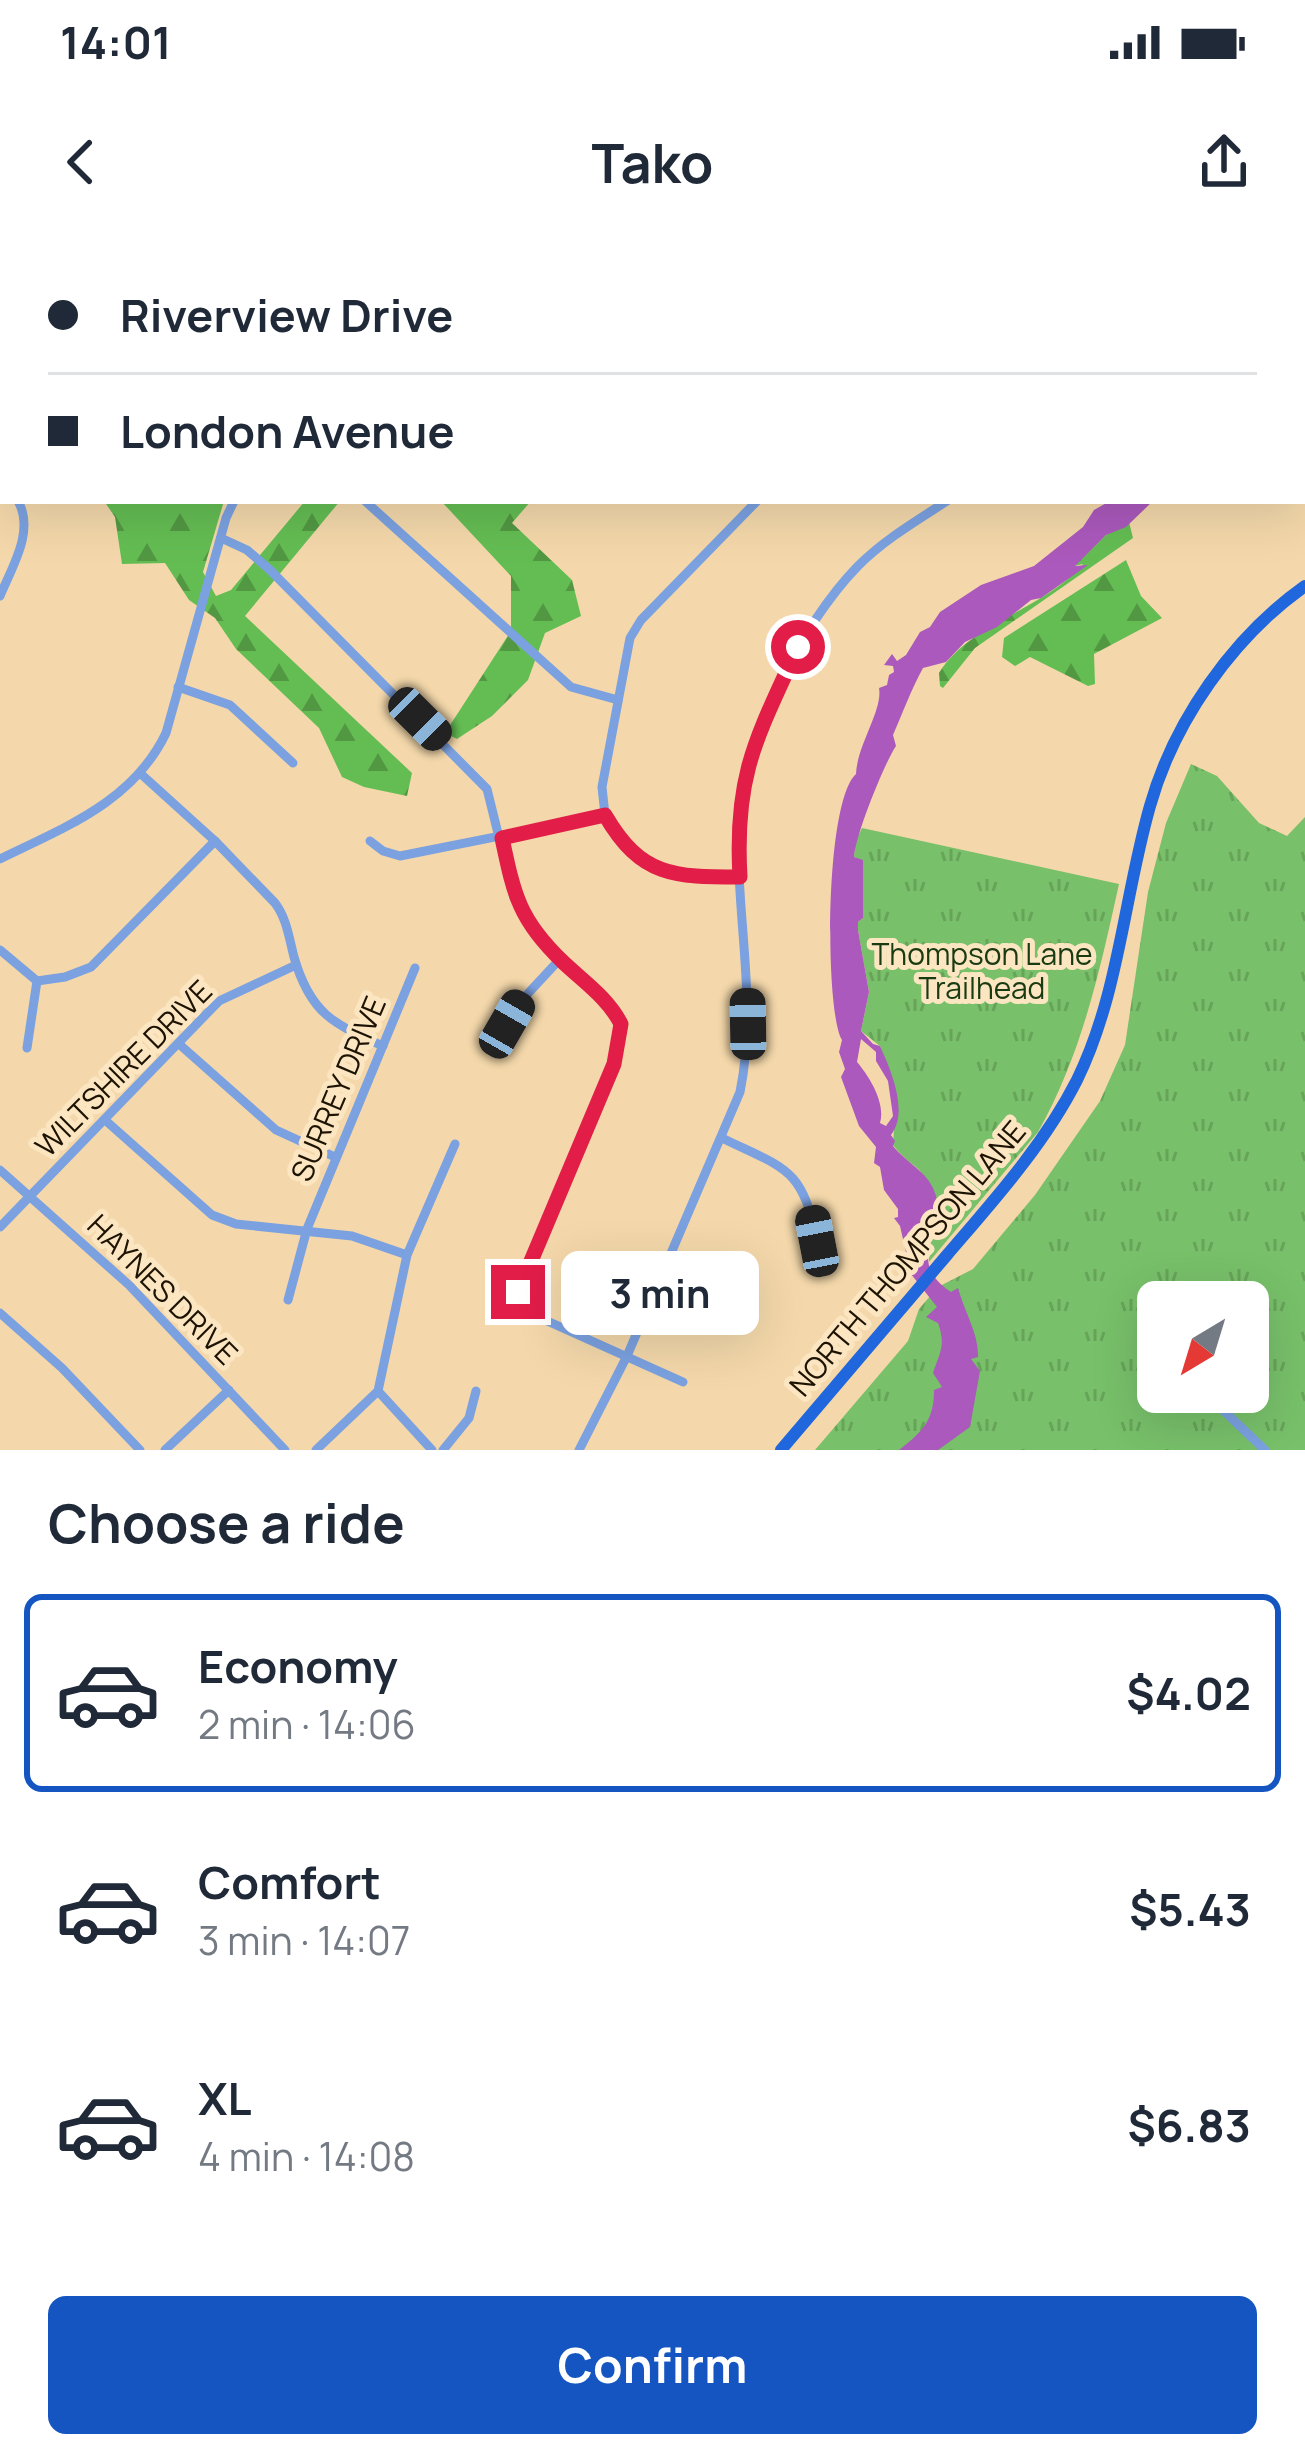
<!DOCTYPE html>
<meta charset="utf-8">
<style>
body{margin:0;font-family:Manrope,sans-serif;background:#f6f6f7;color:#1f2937;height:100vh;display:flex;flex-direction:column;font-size:45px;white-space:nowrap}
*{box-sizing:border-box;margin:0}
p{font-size:39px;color:#747a83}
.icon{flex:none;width:66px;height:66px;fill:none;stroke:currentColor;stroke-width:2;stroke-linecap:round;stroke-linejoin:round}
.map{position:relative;height:1210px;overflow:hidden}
.drawer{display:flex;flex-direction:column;background:#fff;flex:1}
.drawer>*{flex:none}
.top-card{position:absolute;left:0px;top:0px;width:1305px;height:264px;box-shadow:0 12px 48px #0002;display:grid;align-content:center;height:264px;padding:0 48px;background:#fff}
.needle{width:78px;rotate:218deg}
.controls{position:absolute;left:1137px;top:1041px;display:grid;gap:24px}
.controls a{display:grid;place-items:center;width:132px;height:132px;border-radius:18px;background:#fff;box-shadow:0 12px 48px #0002;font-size:60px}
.end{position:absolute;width:54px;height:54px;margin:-27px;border:15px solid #e11d48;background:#fff;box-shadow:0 0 0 6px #fff}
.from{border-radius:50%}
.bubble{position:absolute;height:84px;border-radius:18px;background:#fff;box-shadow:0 12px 48px #0002;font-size:39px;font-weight:700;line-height:84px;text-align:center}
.car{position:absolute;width:36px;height:72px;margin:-36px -18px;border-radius:15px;box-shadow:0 0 9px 3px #0007;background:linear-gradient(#222 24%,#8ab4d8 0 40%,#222 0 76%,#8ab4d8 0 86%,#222 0)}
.top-card b{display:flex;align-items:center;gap:42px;height:114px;font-size:45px}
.top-card b+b{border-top:3px solid #e0e1e3}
.top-card i{width:30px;height:30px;background:#1f2937}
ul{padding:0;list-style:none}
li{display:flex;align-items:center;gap:36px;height:198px;margin:0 24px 18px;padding:0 24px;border:6px solid transparent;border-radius:18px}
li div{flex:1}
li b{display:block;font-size:45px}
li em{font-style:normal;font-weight:700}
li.active{border-color:#1555c1}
li>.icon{width:108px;height:108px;stroke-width:1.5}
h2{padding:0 48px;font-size:54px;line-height:144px}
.button{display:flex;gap:24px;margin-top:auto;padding:24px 48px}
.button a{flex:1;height:138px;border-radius:18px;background:#1555c1;color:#fff;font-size:48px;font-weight:700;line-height:138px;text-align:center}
.status{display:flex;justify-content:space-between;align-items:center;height:84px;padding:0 60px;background:#fff;direction:ltr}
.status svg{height:33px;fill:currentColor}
header{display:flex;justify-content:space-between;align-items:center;height:156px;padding:0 48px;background:#fff;font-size:54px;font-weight:700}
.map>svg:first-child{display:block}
.forest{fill:url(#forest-firs)}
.park{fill:url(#park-tufts);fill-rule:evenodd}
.water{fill:#ab59bc;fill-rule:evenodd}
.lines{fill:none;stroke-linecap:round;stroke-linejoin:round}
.minor{stroke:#7ba1e0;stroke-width:9}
.major{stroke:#2066dc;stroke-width:12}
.route{stroke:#e11d48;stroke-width:15}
.labels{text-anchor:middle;stroke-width:10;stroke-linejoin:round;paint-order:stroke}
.park-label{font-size:30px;fill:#193b12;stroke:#fce6c2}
.street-label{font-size:30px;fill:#1d1303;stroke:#fce6c2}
</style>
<div class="status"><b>14:01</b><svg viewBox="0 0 49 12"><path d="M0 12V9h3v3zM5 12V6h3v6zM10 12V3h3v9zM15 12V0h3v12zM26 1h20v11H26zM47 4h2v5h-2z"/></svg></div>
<header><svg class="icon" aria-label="back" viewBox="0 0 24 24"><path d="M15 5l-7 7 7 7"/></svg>Tako<svg class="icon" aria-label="share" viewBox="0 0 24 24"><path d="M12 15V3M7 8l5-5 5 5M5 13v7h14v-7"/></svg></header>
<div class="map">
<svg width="1305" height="1210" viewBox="0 0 1305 1210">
<defs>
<pattern id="forest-firs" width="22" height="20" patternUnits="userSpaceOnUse" patternTransform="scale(3)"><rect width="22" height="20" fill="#64bd53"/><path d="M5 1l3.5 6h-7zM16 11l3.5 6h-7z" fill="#529843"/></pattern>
<pattern id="park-tufts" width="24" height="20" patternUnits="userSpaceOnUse" patternTransform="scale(3)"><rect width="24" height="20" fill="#78c06a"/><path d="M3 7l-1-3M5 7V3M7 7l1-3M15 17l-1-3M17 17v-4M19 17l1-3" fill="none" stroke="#67a45a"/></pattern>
</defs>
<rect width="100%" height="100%" fill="#f4d8ab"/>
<g class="forest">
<polygon points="104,261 224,261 203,332 216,356 231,350 305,261 340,261 245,376 412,533 407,556 364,547 342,537 319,488 236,409 215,378 189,360 165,323 122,324 115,277"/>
<polygon points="441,261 484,261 489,264 492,261 531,261 512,283 572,340 581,376 545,393 528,440 492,476 457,499 445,493 511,391 511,336"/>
<path d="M1129 282 1133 298 975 408 943 448 940 446 939 433C971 382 1045 369 1083 324L1074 326 1106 295Z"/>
<polygon points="1126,320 1141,356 1162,378 1094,414 1095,444 1088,446 1030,417 1015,426 1002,417 1004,398"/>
</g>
<g class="park">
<path d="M1191 524 1217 536 1259 583 1287 596 1305 577V1210H815L908 1101 919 1069 938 1047 973 1029 1035 955 1100 861 1125 805 1148 652 1166 583ZM1158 1062H1248V1152H1158Z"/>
<path d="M862 588 1119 644C1100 730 1082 814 1038 892L929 1022 928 997C938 983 938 975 934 959 924 923 911 929 893 905L896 855 892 839 880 806 861 791 869 752 858 690V682L863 678V621L854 617 855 602Z"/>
</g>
<path class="water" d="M1110 261H1153L1126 287 1106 295 1075 326 1088 325 1041 358 1031 360 997 387 965 402 946 422 923 428C911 450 903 472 893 495L896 506C884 524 855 596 854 617L863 620V678L858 682V690L869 752 861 791 873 804 880 806C891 830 909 872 891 895L895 901 893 906C906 923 930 932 936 956 945 991 904 1021 951 1052L958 1048C964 1071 979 1094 978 1117L971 1119 980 1131 970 1187 938 1210H899C922 1192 934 1181 934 1150L942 1147 933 1133C940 1112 946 1105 938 1083L926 1077 937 1067 911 1034 900 986 894 978 898 977V969L884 950 880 927 874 923 876 907 859 886 841 837 845 829 839 812 842 800C825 774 824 563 856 534 857 505 883 470 879 448L887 445 889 435 894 432 893 426 884 425 892 414 897 421 906 415 920 392 930 387 940 372 981 345 1034 326 1083 287 1094 270ZM861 799 876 812V821L888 841 893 876 886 886 880 883C886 863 869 836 857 822Z"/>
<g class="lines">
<g class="minor">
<polyline points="175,0 178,3"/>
<polyline points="752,0 754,3"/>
<polyline points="941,0 944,3"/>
<polyline points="1148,0 1150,3"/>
<polyline points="92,1 93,0"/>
<polyline points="854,3 857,0"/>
<polyline points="0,241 3,244"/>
<polyline points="365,261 571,447 618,460"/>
<polyline points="221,298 247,310 270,330 487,549 514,658 534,691 615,772 621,784 614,824 517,1052 525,1071 683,1142"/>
<path d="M0 356C12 327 35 291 18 261"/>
<polyline points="178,447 230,465 293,523"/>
<path d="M141 534 215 601 275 663C287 679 289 698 294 717 310 773 333 784 383 806"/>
<polyline points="370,601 383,611 400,616 605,575"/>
<path d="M0 619C65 587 133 562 166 493L226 278 234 261"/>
<polyline points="740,637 694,637 657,630 621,603 605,575 602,547 630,398 641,380 757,261"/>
<polyline points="0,710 37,741 65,737 91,727 215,601"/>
<polyline points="179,804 276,890 335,917"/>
<polyline points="27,808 37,741"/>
<polyline points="498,808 521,761 560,719"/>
<polyline points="105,880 212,975 236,984 352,996 407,1015"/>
<path d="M722 898C785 929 802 926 817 1001"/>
<polyline points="0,930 129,1045 285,1210"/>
<polyline points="0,987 219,761 296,725"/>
<polyline points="288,1060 307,989 415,728"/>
<polyline points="0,1073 62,1128 140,1210"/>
<polyline points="378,1151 432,1210"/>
<polyline points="1204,1152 1265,1210"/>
<polyline points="165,1210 229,1150"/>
<polyline points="316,1210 378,1151 407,1015 455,904"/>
<polyline points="443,1210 469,1178 476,1151"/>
<path d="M579 1210 627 1116 740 852C758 764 736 676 738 587 739 506 801 384 858 326 884 300 916 281 947 261"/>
</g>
<path class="major" d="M781 1210C836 1145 891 1080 947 1015 994 960 1044 905 1077 840 1119 754 1124 657 1150 566 1174 481 1233 397 1305 346"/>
</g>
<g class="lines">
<path class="route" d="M518 1052 614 824 621 784C608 758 584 742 563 722 519 680 514 655 502 598L605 575C641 637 674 637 740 637 734 534 757 497 798 407"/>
</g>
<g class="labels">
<g class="park-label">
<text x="982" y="725">Thompson Lane<tspan x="982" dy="34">Trailhead</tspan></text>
</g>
<g class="street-label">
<text transform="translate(124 829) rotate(-45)" y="10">WILTSHIRE DRIVE</text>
<text transform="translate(339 849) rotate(-67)" y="10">SURREY DRIVE</text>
<text transform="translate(908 1019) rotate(-50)" y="10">NORTH THOMPSON LANE</text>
<text transform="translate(162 1050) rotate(45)" y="10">HAYNES DRIVE</text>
</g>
</g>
</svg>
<div class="controls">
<a><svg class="needle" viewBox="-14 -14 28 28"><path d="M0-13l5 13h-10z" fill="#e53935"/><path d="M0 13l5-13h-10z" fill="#747a83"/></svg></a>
</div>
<i class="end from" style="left:798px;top:407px"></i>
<i class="end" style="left:518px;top:1052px"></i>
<div class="bubble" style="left:561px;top:1011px;width:198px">3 min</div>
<i class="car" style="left:420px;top:479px;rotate:135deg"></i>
<i class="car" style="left:507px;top:784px;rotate:30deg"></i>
<i class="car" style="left:748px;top:784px;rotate:359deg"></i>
<i class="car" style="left:817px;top:1001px;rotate:349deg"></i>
<div class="top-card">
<b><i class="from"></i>Riverview Drive</b>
<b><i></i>London Avenue</b>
</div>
</div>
<section class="drawer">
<h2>Choose a ride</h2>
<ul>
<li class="active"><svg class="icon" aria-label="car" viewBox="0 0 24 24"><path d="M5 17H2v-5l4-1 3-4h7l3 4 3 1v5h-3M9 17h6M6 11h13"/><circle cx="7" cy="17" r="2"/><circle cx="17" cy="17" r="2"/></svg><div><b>Economy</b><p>2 min · 14:06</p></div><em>$4.02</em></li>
<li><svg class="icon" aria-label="car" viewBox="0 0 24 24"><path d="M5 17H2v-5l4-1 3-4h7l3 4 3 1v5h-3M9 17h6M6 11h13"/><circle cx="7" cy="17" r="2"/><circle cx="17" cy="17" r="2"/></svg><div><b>Comfort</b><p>3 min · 14:07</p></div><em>$5.43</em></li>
<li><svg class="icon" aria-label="car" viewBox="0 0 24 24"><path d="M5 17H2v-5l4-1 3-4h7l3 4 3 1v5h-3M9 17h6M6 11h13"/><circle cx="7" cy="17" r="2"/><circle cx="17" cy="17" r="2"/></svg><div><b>XL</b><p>4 min · 14:08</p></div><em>$6.83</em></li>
</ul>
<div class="button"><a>Confirm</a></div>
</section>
